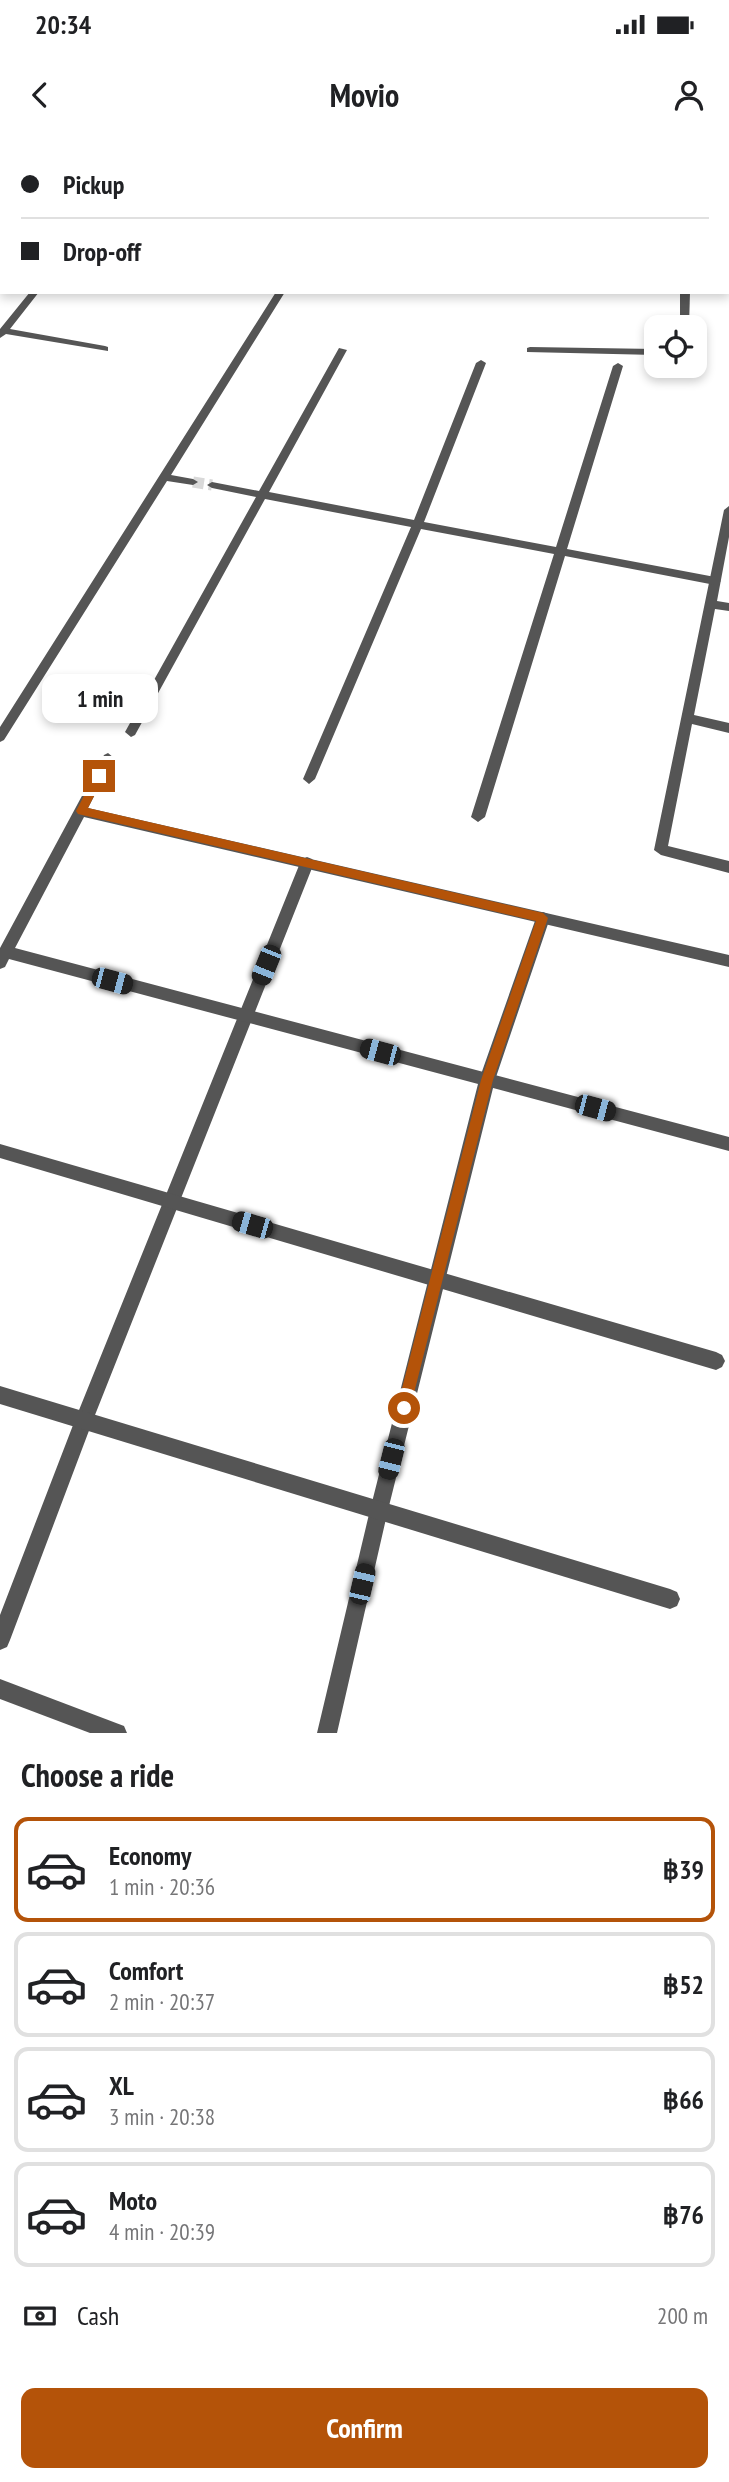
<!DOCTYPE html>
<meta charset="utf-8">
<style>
body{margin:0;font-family:"PT Sans Narrow",sans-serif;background:#f6f6f6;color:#202124;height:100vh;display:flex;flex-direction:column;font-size:26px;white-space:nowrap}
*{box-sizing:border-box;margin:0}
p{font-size:23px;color:#757577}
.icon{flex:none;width:38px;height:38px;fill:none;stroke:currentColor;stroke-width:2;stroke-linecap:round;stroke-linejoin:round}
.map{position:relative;height:1593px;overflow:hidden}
.drawer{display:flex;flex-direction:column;background:#fff;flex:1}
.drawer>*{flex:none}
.top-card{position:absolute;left:0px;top:0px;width:730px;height:154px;box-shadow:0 4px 10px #0003;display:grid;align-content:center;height:154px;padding:0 21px;background:#fff}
.buttons{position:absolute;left:644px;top:175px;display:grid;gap:14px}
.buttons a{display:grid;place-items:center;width:63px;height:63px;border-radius:14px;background:#fff;box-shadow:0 4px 10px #0003;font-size:35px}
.end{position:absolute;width:32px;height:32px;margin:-16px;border:9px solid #b45309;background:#fff;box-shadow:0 0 0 4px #fff}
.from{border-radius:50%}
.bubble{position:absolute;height:49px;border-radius:14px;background:#fff;box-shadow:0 4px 10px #0003;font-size:23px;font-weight:700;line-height:49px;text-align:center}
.car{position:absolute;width:21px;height:42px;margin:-21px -10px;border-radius:9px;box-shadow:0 0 5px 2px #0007;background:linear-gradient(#222 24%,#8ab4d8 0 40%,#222 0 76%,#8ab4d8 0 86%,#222 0)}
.top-card b{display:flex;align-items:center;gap:24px;height:66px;font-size:26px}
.top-card b+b{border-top:2px solid #e0e0e0}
.top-card i{width:18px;height:18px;background:#202124}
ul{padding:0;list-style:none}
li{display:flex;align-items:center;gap:21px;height:105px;margin:0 14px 10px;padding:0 7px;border:4px solid #e0e0e0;border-radius:14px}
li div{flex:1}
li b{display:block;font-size:26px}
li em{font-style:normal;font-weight:700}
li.selected{border-color:#b45309}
li>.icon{width:63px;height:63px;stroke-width:1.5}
h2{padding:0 21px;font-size:32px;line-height:84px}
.pay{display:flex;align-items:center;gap:18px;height:77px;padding:0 21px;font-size:26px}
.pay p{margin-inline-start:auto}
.primary-button{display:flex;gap:14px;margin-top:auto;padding:14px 21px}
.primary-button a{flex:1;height:80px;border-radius:14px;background:#b45309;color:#fff;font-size:28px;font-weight:700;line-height:80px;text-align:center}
.status{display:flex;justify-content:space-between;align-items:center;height:49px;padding:0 35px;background:#fff;direction:ltr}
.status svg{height:19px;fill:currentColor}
header{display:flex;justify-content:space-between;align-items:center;height:91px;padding:0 21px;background:#fff;font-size:32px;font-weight:700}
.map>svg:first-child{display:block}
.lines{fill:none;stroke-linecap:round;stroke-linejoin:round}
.street-tunnel{stroke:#d9d9d9;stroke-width:11;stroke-dasharray:11 5;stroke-linecap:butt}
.lane{fill:#555;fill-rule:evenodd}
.street{fill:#555;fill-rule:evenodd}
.route{fill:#b45309}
</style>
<div class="status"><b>20:34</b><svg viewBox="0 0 49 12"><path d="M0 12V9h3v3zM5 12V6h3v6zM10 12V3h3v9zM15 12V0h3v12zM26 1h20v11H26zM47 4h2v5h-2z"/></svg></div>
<header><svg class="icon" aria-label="back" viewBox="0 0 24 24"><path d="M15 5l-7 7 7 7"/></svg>Movio<svg class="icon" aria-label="person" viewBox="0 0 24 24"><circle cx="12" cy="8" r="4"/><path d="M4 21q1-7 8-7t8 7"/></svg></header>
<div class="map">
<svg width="729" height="1593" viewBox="0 0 729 1593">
<rect width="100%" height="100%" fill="#fff"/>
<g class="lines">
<polyline class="street-tunnel" points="193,342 212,345"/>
<g class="lane">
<polygon points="94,0 102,0 92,2"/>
<rect x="678" y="0" width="8" height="2"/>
<polygon points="30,152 39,152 10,189 105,206 108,207 108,211 6,194 0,198 0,189"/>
<polygon points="680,152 690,152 689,187 680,187"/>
<polygon points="530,207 656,209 656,215 527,212 527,208"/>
<polygon points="729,366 729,397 717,461 729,463 729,471 715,469 694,575 729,583 729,593 692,584 668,706 729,721 729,733 661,715 654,710 724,370"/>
<polygon points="307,717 312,719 314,723 93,1280 10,1500 7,1507 0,1510 0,1475 75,1280 300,723 302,719"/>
<polygon points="543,772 548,774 550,778 495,940 388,1370 337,1593 317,1593 370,1370 479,940 536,778 538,774"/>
</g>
<g class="street">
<polygon points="403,0 411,0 402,2"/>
<polygon points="276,152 285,152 171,335 193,339 198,342 193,345 167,341 4,600 0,602 0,587"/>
<polygon points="339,208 347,210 269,352 414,380 476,223 481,220 486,223 424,382 556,407 613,226 618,223 623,226 567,409 715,437 721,441 715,445 565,416 485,677 478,682 471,677 554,414 421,389 315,639 309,644 303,639 411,387 265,359 135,595 131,597 125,592 256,357 212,348 207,345 212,342 259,351"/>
<polygon points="108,613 114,618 88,668 729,815 729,827 84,677 15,808 729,997 729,1011 9,819 5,827 0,829 0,808 104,615"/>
<polygon points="0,1004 716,1212 722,1215 725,1221 722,1227 716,1230 0,1018"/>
<polygon points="0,1246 670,1449 677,1452 680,1459 677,1466 670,1469 0,1264"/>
<polygon points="0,1539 124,1586 127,1593 90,1593 0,1559"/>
</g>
</g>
<polygon class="route" points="99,632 104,636 88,668 543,773 548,778 493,940 409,1273 404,1275 397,1268 481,940 536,781 78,674 76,671 96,633"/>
</svg>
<div class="buttons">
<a><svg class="icon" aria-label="locate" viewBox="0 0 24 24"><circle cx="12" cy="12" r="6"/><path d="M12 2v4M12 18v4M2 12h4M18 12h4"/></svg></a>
</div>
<i class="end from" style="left:404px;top:1268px"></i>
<i class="end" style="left:99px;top:636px"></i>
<div class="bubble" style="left:42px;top:534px;width:116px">1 min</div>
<i class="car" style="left:266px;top:825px;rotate:202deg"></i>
<i class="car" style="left:112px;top:841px;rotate:105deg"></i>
<i class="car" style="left:380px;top:912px;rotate:285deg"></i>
<i class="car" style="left:595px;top:968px;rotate:105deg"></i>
<i class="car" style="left:252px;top:1085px;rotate:286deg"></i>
<i class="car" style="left:391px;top:1319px;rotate:194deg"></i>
<i class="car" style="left:362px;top:1444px;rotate:13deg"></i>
<div class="top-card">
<b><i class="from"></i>Pickup</b>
<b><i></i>Drop-off</b>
</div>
</div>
<section class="drawer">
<h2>Choose a ride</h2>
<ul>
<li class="selected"><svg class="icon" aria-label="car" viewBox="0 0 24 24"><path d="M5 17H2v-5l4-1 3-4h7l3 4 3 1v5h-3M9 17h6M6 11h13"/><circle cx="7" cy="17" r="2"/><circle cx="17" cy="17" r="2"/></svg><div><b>Economy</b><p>1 min · 20:36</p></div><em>฿39</em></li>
<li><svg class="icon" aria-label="car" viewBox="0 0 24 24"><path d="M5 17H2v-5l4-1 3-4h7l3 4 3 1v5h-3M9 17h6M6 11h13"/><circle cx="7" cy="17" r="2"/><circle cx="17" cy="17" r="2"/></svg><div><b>Comfort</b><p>2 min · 20:37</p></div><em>฿52</em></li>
<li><svg class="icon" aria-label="car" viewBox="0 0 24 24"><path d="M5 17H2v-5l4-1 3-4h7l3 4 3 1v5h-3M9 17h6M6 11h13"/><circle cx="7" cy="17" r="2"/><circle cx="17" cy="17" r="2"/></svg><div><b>XL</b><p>3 min · 20:38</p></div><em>฿66</em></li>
<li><svg class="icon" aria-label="car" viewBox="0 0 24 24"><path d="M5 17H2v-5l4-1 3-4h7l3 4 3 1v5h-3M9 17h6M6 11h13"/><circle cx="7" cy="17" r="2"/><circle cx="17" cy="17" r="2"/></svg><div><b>Moto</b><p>4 min · 20:39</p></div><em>฿76</em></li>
</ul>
<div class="pay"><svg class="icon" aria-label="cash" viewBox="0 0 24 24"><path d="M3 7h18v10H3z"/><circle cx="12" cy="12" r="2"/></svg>Cash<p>200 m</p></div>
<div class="primary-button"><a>Confirm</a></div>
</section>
